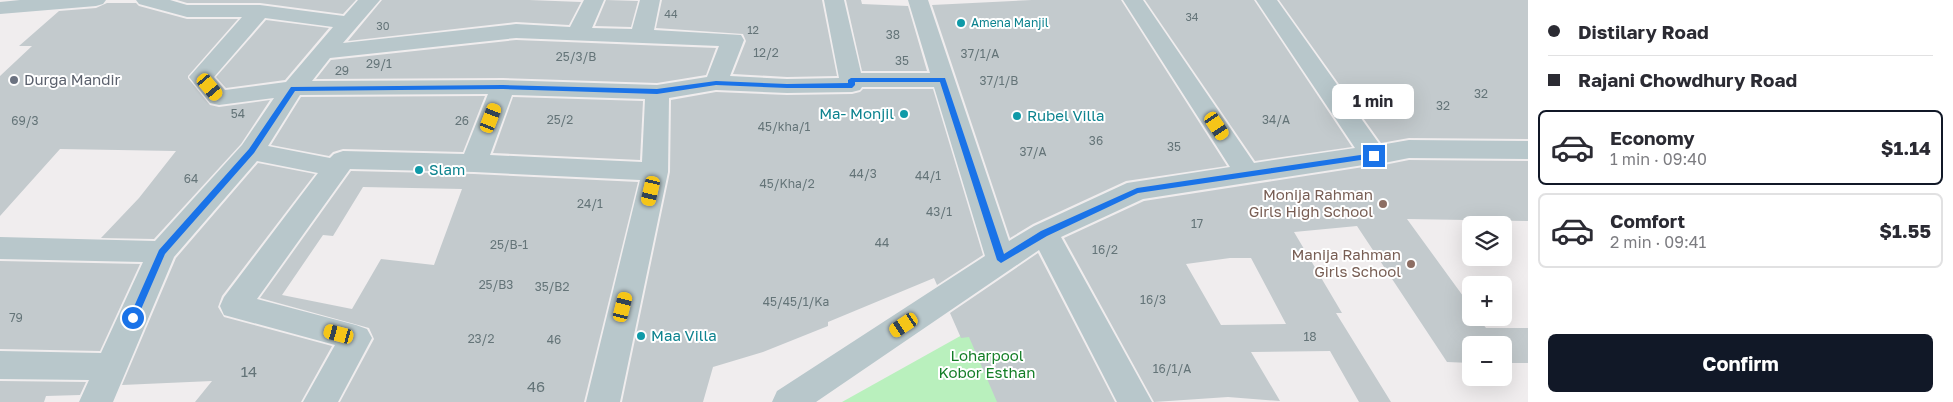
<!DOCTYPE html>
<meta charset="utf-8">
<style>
body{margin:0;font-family:"Golos Text",sans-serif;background:#f7f7f7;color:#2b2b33;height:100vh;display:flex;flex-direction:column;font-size:19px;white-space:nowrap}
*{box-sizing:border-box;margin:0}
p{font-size:16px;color:#7c7c81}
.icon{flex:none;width:28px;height:28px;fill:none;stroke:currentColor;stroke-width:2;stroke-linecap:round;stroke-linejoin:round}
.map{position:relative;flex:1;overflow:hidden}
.side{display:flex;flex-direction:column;background:#fff;width:425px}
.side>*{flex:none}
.banner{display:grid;align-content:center;height:110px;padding:0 20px;background:#fff}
.buttons{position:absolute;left:1462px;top:216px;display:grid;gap:10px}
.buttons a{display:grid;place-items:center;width:50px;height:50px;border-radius:8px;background:#fff;box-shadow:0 5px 20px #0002;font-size:25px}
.end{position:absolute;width:22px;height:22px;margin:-11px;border:6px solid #1a73e8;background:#fff;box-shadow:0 0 0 2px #fff}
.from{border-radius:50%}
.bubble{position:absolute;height:35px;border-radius:8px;background:#fff;box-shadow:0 5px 20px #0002;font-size:16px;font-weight:700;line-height:35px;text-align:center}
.car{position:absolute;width:15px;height:30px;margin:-15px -8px;border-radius:6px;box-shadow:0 0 4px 1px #0007;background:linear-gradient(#f5c518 24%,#345 0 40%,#f5c518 0 76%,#345 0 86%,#f5c518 0)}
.banner b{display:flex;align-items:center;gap:18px;height:48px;font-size:19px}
.banner b+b{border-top:1px solid #e1e1e2}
.banner i{width:12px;height:12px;background:#2b2b33}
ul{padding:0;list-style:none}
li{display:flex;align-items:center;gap:15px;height:75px;margin:0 10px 8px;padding:0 10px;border:2px solid #e1e1e2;border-radius:8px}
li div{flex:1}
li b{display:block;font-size:19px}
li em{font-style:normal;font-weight:700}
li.current{border-color:#111827}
li>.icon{width:45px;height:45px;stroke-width:1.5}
.button{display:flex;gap:10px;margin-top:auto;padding:10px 20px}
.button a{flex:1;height:58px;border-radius:8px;background:#111827;color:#fff;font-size:20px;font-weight:700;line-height:58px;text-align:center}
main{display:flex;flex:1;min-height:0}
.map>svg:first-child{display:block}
.green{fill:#b9f0bd}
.building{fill:#c3cacd;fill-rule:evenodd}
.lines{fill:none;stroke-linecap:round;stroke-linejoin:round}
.minor{fill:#b8c7cb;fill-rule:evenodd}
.route{fill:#1a73e8}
.culture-dot{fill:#0f9aa8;stroke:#fff;stroke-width:2}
.worship-dot{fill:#6b7280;stroke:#fff;stroke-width:2}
.education-dot{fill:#8d6e63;stroke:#fff;stroke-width:2}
.labels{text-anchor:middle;stroke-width:4;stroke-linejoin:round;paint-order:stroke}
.far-number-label{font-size:11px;fill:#647478}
.far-culture-label{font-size:12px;fill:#0d838f;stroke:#fff;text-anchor:start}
.number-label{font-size:12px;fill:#647478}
.worship-label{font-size:15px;fill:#5b616d;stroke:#fff;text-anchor:start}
.culture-label{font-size:15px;fill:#0d838f;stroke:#fff;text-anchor:start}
.education-label{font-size:15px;fill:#785e54;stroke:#fff;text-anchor:end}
.park-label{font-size:15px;fill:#147e27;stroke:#fff}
.near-number-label{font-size:15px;fill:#647478}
</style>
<main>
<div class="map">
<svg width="1528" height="402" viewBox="0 0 1528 402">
<rect width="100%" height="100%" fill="#f0edee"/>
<polygon class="green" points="980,325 1054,402 842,402"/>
<g class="building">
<polygon points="177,0 356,0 343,14 260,3 187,3"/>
<polygon points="382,0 529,0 581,2 569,25 516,22 348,41"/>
<polygon points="606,0 638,1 631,27 595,26"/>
<polygon points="662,0 822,0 837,76 787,77 733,74 746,41 743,34 656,28"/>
<polygon points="846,0 861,0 862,4 908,6 927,71 862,71"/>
<polygon points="1032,0 1121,0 1227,166 1126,181 1033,224 1010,238 932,5"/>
<polygon points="1145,0 1254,0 1352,147 1255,161"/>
<polygon points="1279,0 1528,0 1528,139 1409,138 1381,143"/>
<polygon points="107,3 136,3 139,6 187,19 238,19 188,76 188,78 210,105 219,107 270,100 241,144 154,239 101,238 139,198 176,151 60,149 0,216 0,76 32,46 19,46 59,11 96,8"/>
<polygon points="266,20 329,28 285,80 226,88 216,77"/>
<polygon points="516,40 716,48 706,75 657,83 503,78 316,79 331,60"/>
<polygon points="863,89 933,89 983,255 937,285 934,278 828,322 828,326 763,352 713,367 703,402 622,402 670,172 671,100 716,92 787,95 852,94 860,92"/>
<polygon points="485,96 463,152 343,149 333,152 329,156 271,145 301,97"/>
<polygon points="513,97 643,101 640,160 493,153"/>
<path d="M1409 160 1528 161V221L1407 219 1471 307V318H1478L1486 328H1528V363H1504V345H1471V363L1447 362 1357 226 1294 232 1342 313H1336L1391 402H1359L1330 351 1251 352 1280 401 1228 397 1154 402 1064 238 1144 201 1370 166 1374 167ZM1230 258H1251L1286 324 1221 325 1186 264Z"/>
<polygon points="258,163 315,174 222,296 218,307 224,317 332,346 301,402 195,402 212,381 122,385 176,258"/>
<path d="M351 171 474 174 638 182 584 402H340L374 339 369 328 260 298ZM363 187 462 189 434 265 381 259 352 309 282 295 323 235 333 236Z"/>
<polygon points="1038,253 1115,402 997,402 969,337 961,338 950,313"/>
<polygon points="0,261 140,264 100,351 0,349"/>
<polygon points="0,381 86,382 80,395 46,396 44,402 0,402"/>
</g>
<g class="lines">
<g class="minor">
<polygon points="20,0 106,0 103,4 96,6 0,14 0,2"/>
<path d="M136 0H170L187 5H260L344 16 358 0H380L343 43 516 24 570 27 584 0H604L592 28 632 29 640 0H660L654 30 741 35 744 40 730 76 787 79 839 78 824 0H844L861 73H930L908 0H928L1009 241 1034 226 1127 183 1230 167 1123 0H1143L1254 163 1355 148 1256 0H1277L1380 145 1409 140 1528 141V159L1409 158 1374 165 1370 164 1143 199 1061 237 1152 402H1117L1039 250 816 402H772L777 391 985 256 934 87H862L860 90 852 92 787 93 716 90 669 98 668 172 620 402H586L640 180 474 172 350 169 257 299 356 325 367 329 372 338 338 402H303L335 345 224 315 220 306 224 297 318 173 257 161 174 257 113 402H79L89 380 0 379V351L101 353 143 262 0 259V237L155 241 242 145 274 98 219 105 210 103 189 77 242 17H187L139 4ZM265 18 333 27 286 82 225 90 214 77ZM516 38 719 46 707 77 657 85 503 80 312 81 330 58ZM488 94 464 154 343 151 334 154 330 158 268 146 300 95ZM512 95 645 99 642 162 490 155Z"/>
</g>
</g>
<polygon class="route" points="851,78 945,78 1004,254 1041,231 1137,188 1374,153 1378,156 1374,158 1138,193 1047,236 1001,263 997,260 940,82 855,82 855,85 852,88 787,88 716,85 657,94 503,89 295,91 254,153 165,254 136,321 133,322 129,318 159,250 249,149 291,87 503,85 657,89 716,81 787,84 848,83 848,80"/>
<g class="culture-dot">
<circle cx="961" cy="23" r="5"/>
<circle cx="904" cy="114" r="5"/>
<circle cx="1017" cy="116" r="5"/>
<circle cx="419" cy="170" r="5"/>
<circle cx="641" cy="336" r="5"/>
</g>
<circle class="worship-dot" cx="14" cy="80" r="5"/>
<g class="education-dot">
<circle cx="1383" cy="204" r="5"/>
<circle cx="1411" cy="264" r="5"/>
</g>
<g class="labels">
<g class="far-number-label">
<text x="671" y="18">44</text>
<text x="1192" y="21">34</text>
<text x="383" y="30">30</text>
<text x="753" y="34">12</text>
</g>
<g class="far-culture-label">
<text x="971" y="27">Amena Manjil</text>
</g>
<g class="number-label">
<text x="893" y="39">38</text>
<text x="766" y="57">12/2</text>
<text x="980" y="58">37/1/A</text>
<text x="576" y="61">25/3/B</text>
<text x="902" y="65">35</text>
<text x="379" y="68">29/1</text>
<text x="342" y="75">29</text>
<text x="999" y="85">37/1/B</text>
<text x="1481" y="98">32</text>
<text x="1443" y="110">32</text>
<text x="238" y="118">54</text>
<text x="560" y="124">25/2</text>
<text x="1276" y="124">34/A</text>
<text x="25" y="125">69/3</text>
<text x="462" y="125">26</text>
<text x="784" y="131">45/kha/1</text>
<text x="1096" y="145">36</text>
<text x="1174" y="151">35</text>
<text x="1033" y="156">37/A</text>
<text x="863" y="178">44/3</text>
<text x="928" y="180">44/1</text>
<text x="191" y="183">64</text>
<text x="787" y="188">45/Kha/2</text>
<text x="590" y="208">24/1</text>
<text x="939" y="216">43/1</text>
<text x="1197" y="228">17</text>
<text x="882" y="247">44</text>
<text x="509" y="249">25/B-1</text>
<text x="1105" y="254">16/2</text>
<text x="496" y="289">25/B3</text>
<text x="552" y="291">35/B2</text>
<text x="1153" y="304">16/3</text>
<text x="796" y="306">45/45/1/Ka</text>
<text x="16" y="322">79</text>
<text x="1310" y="341">18</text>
<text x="481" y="343">23/2</text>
<text x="554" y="344">46</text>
<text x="1172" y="373">16/1/A</text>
</g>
<g class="worship-label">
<text x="24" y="85">Durga Mandir</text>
</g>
<g class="culture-label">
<text x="894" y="119" text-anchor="end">Ma- Monjil</text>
<text x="1027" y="121">Rubel Villa</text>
<text x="429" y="175">Slam</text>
<text x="651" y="341">Maa Villa</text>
</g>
<g class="education-label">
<text x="1373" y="200">Monija Rahman<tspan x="1373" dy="17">Girls High School</tspan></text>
<text x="1401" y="260">Manija Rahman<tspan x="1401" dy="17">Girls School</tspan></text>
</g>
<g class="park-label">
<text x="987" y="361">Loharpool<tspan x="987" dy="17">Kobor Esthan</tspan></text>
</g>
<g class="near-number-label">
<text x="249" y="377">14</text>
<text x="536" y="392">46</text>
</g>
</g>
</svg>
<div class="buttons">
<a><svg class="icon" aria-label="layers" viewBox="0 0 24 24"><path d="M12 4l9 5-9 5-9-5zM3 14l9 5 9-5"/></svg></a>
<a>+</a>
<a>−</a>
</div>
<i class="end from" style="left:133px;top:318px"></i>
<i class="end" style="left:1374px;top:156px"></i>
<div class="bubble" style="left:1332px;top:84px;width:82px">1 min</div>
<i class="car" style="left:210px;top:87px;rotate:140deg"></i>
<i class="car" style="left:491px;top:118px;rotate:21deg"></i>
<i class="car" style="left:1217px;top:126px;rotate:146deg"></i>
<i class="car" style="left:651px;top:191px;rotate:193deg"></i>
<i class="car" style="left:623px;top:307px;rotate:14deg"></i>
<i class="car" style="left:904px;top:325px;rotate:236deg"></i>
<i class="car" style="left:339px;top:334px;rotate:285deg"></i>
</div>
<section class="side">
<div class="banner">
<b><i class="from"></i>Distilary Road</b>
<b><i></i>Rajani Chowdhury Road</b>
</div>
<ul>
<li class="current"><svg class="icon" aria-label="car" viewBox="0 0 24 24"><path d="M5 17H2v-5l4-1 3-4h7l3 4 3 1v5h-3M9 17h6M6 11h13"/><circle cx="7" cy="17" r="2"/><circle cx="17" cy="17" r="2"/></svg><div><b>Economy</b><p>1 min · 09:40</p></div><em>$1.14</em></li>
<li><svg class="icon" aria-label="car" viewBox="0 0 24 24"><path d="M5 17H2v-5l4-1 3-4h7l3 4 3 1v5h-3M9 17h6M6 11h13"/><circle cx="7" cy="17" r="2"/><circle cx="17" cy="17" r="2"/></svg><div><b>Comfort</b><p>2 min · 09:41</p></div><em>$1.55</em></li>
</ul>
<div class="button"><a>Confirm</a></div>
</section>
</main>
